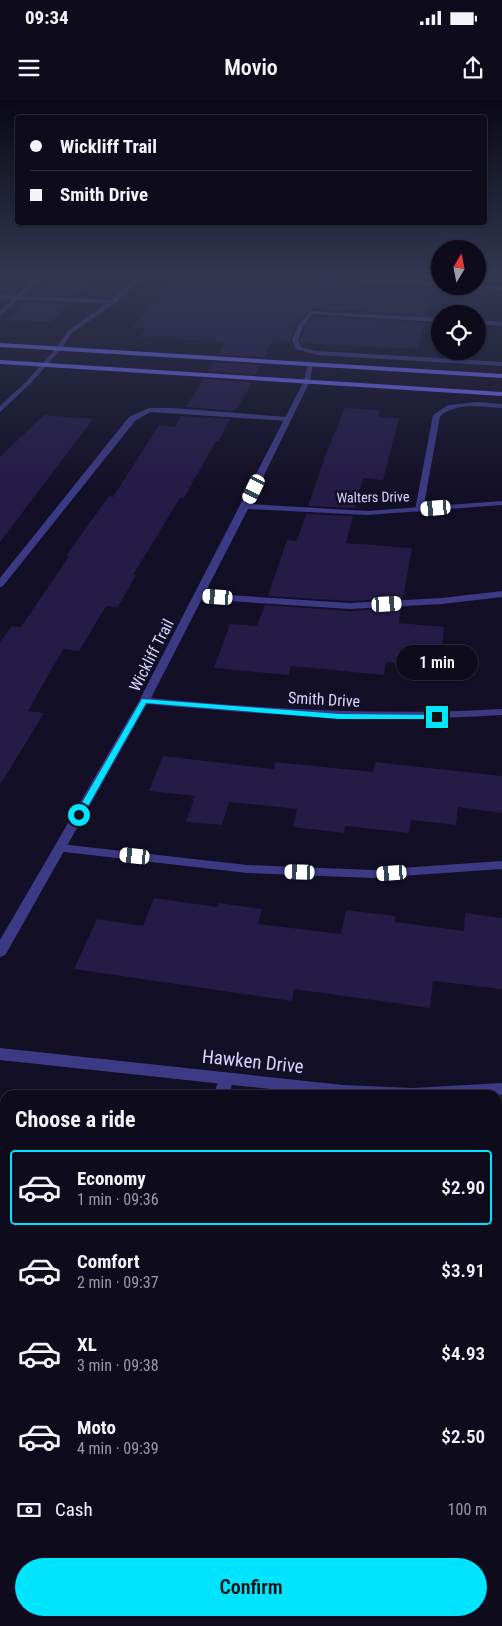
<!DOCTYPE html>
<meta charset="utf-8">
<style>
body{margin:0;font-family:"Roboto Condensed",sans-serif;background:#1c1929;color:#f1f3f6;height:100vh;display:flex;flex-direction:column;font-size:19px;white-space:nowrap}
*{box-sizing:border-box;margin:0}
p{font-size:16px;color:#9b9ba3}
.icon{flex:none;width:28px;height:28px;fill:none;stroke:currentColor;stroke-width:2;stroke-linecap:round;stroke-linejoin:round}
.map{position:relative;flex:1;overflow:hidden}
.sheet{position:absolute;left:0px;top:990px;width:502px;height:536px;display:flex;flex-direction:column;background:#0e0b1c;border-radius:15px 15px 0 0;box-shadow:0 1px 4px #0004,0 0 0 1px #2e2b3b}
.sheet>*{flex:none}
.guide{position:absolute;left:15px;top:15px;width:472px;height:110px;border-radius:5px;box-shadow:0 1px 4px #0004,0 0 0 1px #2e2b3b;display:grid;align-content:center;height:110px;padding:0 15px;background:#0e0b1c}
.needle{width:32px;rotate:10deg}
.buttons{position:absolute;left:431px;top:140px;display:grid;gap:10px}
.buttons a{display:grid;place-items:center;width:55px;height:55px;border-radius:50%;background:#0e0b1c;box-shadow:0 1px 4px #0004,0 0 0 1px #2e2b3b;font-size:25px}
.end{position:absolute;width:22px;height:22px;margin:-11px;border:6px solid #00e5ff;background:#111;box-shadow:0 0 0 2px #111}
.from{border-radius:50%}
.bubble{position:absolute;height:35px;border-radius:18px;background:#0e0b1c;box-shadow:0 1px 4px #0004,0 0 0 1px #2e2b3b;font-size:16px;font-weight:600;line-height:35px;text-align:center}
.car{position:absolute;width:15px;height:30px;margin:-15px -8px;border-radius:6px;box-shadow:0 0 4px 1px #0007;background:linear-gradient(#fff 24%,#345 0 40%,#fff 0 76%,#345 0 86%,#fff 0)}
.guide b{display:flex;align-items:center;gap:18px;height:48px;font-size:19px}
.guide b+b{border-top:1px solid #2e2b3b}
.guide i{width:12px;height:12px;background:#f1f3f6}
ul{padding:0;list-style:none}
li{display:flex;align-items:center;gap:15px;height:75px;margin:0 10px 8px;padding:0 5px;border:2px solid transparent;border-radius:5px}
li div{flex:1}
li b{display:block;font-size:19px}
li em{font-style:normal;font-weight:600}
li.active{border-color:#00e5ff}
li>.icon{width:45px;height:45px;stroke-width:1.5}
h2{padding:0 15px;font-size:22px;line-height:60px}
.pay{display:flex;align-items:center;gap:12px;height:55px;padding:0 15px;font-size:19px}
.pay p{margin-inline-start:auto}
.primary-button{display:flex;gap:10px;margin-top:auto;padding:10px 15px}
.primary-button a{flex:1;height:58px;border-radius:30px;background:#00e5ff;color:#111;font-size:20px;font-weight:600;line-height:58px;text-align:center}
.status{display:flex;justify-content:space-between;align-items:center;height:35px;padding:0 25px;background:#0e0b1c;direction:ltr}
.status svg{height:14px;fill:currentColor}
header{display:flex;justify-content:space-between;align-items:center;height:65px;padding:0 15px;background:#0e0b1c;font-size:22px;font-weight:600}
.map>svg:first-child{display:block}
.building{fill:#241b47}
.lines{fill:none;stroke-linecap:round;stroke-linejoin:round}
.service{fill:#3d3a85;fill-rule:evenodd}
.minor{fill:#3d3a85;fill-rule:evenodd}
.secondary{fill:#6f6bff;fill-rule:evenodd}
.route{fill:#00e5ff}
.labels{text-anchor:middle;stroke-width:5;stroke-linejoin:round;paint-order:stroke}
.far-street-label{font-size:14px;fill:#d9d4ff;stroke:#130f26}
.street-label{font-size:16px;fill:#d9d4ff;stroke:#130f26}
.near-street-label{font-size:19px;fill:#d9d4ff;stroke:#130f26}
</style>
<div class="status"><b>09:34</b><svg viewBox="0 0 49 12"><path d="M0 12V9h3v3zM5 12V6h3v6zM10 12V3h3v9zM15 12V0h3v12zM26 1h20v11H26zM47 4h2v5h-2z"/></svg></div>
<header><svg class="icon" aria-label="menu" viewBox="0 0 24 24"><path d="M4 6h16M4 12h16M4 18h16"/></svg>Movio<svg class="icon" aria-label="share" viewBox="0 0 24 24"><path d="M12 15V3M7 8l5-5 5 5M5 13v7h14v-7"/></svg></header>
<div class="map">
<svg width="502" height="1526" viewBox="0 0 502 1526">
<rect width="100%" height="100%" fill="#130f26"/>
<g class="building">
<polygon points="54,177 94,177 75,196 35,195"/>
<polygon points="172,178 317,185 319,182 362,184 361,186 418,189 417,193 431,193 426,215 311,208 296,224 290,239 291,243 272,241 264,257 218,255 225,242 140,237 146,229 132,228"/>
<polygon points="28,202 69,203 51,222 9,220"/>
<polygon points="313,216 424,223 418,249 301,243 300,240 306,226"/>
<polygon points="213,262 260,265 256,274 208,271"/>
<polygon points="203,279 252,282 238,308 236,308 234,311 186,307"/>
<polygon points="345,308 381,310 378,317 399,318 383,380 363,378 355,408 308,406 326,354"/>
<polygon points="44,315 93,319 0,442 0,357"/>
<polygon points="181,316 230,319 219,341 216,341 184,398 180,398 133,475 136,475 118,507 106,506 79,551 63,549 28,611 44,613 0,685 0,542 12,526 21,527 69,456 66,456 109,396 113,397 159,325 175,327"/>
<polygon points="306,414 353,416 346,443 412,448 403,498 350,501 268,496 287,440 297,441"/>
<polygon points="265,505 350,511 401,508 399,523 444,527 440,567 386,562 384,575 291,566 289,575 214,568 230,524 257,526"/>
<polygon points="163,656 274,669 275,662 373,672 375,662 502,676 502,713 458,707 456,725 411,720 409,733 345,726 344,733 293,727 297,709 229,702 222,725 186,722 195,696 149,691"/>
<polygon points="154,798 217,807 219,803 262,809 258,824 341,834 346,810 395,816 395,822 464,831 465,813 502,818 502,889 433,881 430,908 294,889 292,901 74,869 97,819 143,826"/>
</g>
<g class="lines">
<g class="service">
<polygon points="37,177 43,177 0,216 0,211"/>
<polygon points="298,177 440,183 442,186 301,179"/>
<polygon points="478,185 502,186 502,190 463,186"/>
<polygon points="311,210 314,212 304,225 298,240 301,247 317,251 502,262 502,266 317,255 296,249 292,240 298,225"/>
<path d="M477 302 502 304V308C482 307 457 302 440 316L423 410 416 412 415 410 433 315 448 305Z"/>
<polygon points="149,308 173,308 287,317 291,319 287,321 150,312 135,321 3,486 0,487 0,478 129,317"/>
<polygon points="502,491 502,497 442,504 350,509 199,499 194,496 199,493 350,503 442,498"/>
<polygon points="60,744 247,765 372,770 502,761 502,769 372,778 247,773 56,751 54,748 56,745"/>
<polygon points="225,972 230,974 233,978 230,995 214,995 220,974"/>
<rect x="498" y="1281" width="4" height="18"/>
<polygon points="142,1521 164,1521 163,1526 141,1526"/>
</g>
<g class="minor">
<polygon points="137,177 143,177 115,203 72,233 61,249 31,283 0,312 0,306 27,281 57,247 68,231 107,203 0,199 0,195 112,200"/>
<polygon points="309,211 440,218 440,222 311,214"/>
<polygon points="478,220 502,222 502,226 478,224"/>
<path d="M308 263 313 264 310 281 250 404 367 411 502 401V405L367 415 248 409 151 598C268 609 384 616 502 609V615C383 623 266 615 147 604L7 852 5 855 0 857V840L139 601 304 281Z"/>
<polygon points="0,948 343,985 413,988 502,983 502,995 325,995 0,960"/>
</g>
<g class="secondary">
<polygon points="0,243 502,274 502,278 0,247"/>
<polygon points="0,260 502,292 502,296 0,264"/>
</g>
</g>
<linearGradient id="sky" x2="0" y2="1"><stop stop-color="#0a0815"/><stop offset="0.45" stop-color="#333752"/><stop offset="1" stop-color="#333752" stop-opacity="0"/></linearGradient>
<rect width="502" height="391" fill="url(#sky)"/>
<polygon class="route" points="142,599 339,614 437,615 440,617 437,619 339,619 146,603 83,715 76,717 75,715"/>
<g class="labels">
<g class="far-street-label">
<text transform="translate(373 397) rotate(-1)" y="5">Walters Drive</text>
</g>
<g class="street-label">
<text transform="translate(151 555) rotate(-63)" y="6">Wickliff Trail</text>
<text transform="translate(324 599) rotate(3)" y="6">Smith Drive</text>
</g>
<g class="near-street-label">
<text transform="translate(253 961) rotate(6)" y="7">Hawken Drive</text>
</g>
</g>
</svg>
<div class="buttons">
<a><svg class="needle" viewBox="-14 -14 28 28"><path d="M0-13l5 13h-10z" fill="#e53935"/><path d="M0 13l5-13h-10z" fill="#9b9ba3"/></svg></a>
<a><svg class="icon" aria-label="locate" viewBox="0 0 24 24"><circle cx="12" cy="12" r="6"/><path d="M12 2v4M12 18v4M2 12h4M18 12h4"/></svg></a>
</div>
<i class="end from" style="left:79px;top:715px"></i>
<i class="end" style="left:437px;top:617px"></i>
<div class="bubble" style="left:396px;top:545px;width:82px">1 min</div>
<i class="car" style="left:254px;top:389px;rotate:206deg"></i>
<i class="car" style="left:436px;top:408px;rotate:265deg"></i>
<i class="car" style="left:218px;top:497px;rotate:274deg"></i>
<i class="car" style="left:387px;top:504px;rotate:87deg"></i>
<i class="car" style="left:135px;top:756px;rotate:276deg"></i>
<i class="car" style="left:300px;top:772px;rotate:272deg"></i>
<i class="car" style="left:392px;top:773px;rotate:266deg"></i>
<div class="guide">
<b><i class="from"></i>Wickliff Trail</b>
<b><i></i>Smith Drive</b>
</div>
<section class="sheet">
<h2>Choose a ride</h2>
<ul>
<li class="active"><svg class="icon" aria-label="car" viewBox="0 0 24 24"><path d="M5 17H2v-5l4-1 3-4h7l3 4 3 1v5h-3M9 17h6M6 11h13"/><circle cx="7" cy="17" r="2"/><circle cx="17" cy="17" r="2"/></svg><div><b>Economy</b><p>1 min · 09:36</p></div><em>$2.90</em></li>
<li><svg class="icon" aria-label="car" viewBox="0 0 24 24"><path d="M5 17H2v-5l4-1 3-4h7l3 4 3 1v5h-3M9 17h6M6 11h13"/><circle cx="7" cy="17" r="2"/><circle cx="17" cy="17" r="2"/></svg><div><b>Comfort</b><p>2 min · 09:37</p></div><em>$3.91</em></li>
<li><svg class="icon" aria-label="car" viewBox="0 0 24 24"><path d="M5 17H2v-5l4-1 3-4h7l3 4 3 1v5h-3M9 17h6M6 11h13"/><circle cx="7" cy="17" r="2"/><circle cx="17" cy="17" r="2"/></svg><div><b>XL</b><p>3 min · 09:38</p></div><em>$4.93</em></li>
<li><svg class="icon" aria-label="car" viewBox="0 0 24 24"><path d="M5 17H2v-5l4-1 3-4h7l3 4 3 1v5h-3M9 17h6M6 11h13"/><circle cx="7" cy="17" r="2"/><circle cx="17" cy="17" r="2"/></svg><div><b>Moto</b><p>4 min · 09:39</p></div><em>$2.50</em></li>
</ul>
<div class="pay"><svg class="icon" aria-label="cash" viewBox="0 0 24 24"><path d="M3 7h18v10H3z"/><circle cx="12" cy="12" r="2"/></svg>Cash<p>100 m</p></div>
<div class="primary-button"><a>Confirm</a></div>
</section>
</div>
